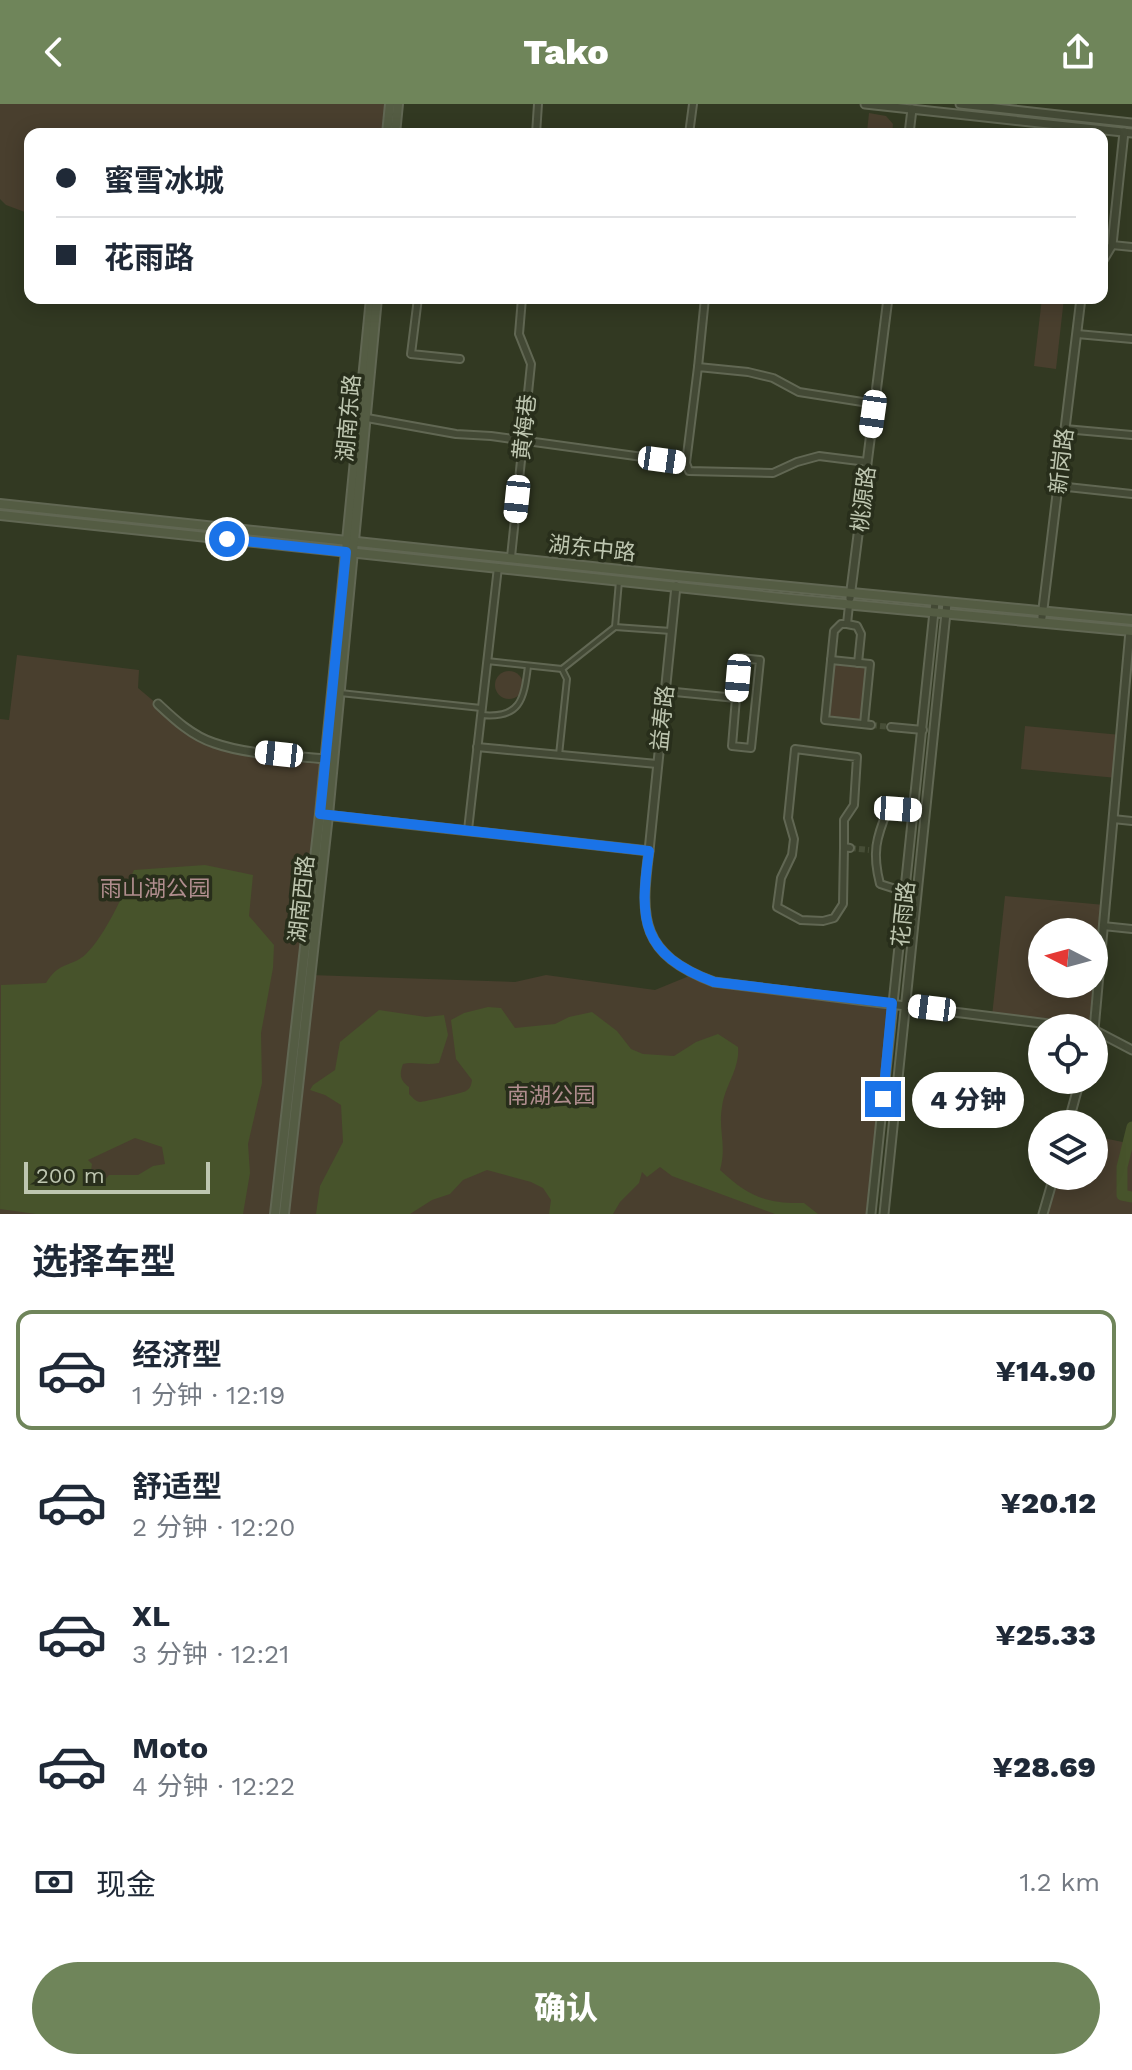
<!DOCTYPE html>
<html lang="zh">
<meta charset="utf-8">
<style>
body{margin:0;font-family:"Work Sans","Noto Sans SC",sans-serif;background:#f6f6f7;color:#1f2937;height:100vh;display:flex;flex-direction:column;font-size:30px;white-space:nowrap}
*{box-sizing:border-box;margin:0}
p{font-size:26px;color:#747a83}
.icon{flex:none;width:44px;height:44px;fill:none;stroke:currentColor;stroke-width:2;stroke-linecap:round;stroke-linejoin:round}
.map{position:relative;height:1110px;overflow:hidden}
.sheet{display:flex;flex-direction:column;background:#fff;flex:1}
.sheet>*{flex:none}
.banner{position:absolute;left:24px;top:24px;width:1084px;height:176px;border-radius:16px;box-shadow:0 4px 20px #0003;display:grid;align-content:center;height:176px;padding:0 32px;background:#fff}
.needle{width:52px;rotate:276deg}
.buttons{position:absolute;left:1028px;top:814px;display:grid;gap:16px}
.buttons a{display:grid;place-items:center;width:80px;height:80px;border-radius:50%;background:#fff;box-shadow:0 4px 20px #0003;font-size:40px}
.scale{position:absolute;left:24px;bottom:20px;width:186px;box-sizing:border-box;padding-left:8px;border:4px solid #bec6b0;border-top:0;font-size:22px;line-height:28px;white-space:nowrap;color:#bec6b0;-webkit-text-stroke:6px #282e1b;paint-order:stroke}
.end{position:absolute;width:36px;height:36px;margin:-18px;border:10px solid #1a73e8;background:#fff;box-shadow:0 0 0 4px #fff}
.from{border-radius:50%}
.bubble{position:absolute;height:56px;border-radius:28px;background:#fff;box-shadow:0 4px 20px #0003;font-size:26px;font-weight:800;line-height:56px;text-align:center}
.car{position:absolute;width:24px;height:48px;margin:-24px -12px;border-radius:10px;box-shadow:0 0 6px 2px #0007;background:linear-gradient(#fff 24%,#345 0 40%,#fff 0 76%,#345 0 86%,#fff 0)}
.banner b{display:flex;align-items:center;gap:28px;height:76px;font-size:30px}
.banner b+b{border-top:2px solid #e0e1e3}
.banner i{width:20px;height:20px;background:#1f2937}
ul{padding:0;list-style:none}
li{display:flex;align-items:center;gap:24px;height:120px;margin:0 16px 12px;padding:0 16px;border:4px solid transparent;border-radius:16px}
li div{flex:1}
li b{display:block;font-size:30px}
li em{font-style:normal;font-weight:800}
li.current{border-color:#6f855a}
li>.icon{width:72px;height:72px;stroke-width:1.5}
h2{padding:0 32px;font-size:36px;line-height:96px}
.pay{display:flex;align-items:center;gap:20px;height:88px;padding:0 32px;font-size:30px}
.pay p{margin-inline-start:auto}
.action{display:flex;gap:16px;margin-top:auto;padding:16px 32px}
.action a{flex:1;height:92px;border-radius:48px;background:#6f855a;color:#fff;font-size:32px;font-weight:800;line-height:92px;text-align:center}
header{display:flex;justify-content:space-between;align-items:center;height:104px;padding:0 32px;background:#6f855a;color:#fff;font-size:36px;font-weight:800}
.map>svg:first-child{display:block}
.green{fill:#493f2e;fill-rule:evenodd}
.water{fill:#47532b;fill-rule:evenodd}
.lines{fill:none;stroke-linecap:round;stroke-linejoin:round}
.river{stroke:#47532b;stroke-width:11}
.minor-tunnel{stroke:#474e37;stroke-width:6;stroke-dasharray:6 3;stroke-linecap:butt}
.pedestrian-casing{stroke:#616753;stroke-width:8}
.minor-casing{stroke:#616753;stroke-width:10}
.tertiary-casing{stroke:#616753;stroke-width:11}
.secondary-casing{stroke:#616753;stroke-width:12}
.pedestrian{stroke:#434935;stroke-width:4}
.minor{stroke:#434935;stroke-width:6}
.tertiary{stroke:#434935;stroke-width:7}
.secondary{stroke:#545c43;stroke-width:8}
.route{stroke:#1a73e8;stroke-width:10}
.labels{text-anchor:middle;stroke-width:7;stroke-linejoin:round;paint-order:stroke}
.street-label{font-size:22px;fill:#bec6b0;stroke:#282e1b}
.park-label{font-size:22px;fill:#b08d8e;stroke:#282e1b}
</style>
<header><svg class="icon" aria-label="back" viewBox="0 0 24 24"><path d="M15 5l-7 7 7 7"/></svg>Tako<svg class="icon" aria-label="share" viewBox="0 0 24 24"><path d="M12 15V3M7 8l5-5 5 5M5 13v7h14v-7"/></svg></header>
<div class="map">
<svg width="1132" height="1110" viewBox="0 0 1132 1110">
<rect width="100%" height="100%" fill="#323922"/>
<g class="green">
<polygon points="0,0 390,0 387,23 372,30 30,30 30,110 6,101 0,95"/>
<polygon points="869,9 886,12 893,20 892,30 867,28"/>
<polygon points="1042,194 1064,194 1056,265 1034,262"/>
<polygon points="17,551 139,566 138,584 176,616 214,639 325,655 275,1110 0,1110 0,615 9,616"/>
<polygon points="833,560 867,562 862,616 828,612"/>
<circle cx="509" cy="581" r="14"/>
<polygon points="1025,622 1121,631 1117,674 1021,665"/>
<path d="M1005 792 1105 801 1094 924 992 912ZM1042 828H1094V880H1042Z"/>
<polygon points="694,870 747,882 892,899 871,1110 284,1110 310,871 515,878 546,871 655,886"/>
<polygon points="1094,1032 1132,1040 1132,1110 1043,1110 1054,1072 1094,1072"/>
</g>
<g class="water">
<path d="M205 761 253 771 249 812 274 841 273 864 261 929 262 979 248 1040 250 1069 243 1110H36L0 1105 1 881 46 879C60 856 71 864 86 850 105 832 124 789 134 766ZM135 1034 162 1043 165 1060 153 1062 138 1071H109L100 1082 92 1079 90 1074 92 1060 88 1056Z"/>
<path d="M488 903 501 904 515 924 555 920 569 913 592 908 617 927 631 945 643 950 674 952 696 938 718 930 738 943C740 965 725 981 722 1003 718 1026 727 1041 720 1066 748 1092 766 1100 804 1099L818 1110H775L672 1072 660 1063 647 1073 642 1068 639 1079 620 1098 613 1110H549L551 1096 543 1084 531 1078 487 1066 463 1076 450 1090 432 1096 410 1110H316L320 1082 343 1038 341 1001 325 991 310 986 313 981 335 966 340 938 379 906 426 913 444 911 448 931 439 959C425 962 413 957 403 960 399 971 400 976 409 983V990C413 994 415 997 420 998 423 998 463 989 466 987 471 984 471 981 472 976L456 955 451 916 464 909Z"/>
</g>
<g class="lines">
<polyline class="river" points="1132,1023 1122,1063 1122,1091 1132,1093"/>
<g class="minor-tunnel">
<polyline points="871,621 891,623"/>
<polyline points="850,744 869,746"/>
</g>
<g class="pedestrian-casing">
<g id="pedestrian">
<polyline points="615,523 671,527"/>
<polyline points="487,557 562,565 615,523 619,477"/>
<polyline points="340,589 481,604"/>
<path d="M481 611C520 615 524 596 528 562"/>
<polyline points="559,651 567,575 562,565"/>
</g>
</g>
<g class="minor-casing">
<g id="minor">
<polyline points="536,30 538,0"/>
<polyline points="689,30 693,0"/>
<polyline points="1112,141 1132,143"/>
<polyline points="418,194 411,250 460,255"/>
<polyline points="1077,230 1132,235"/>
<polyline points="698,263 705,194"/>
<polyline points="367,314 456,330 491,332 686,359 698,263 748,268 773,274 799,288 875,300"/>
<polyline points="1065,325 1132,331"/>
<polyline points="686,359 689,367 773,369 797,358 819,352 867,358"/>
<polyline points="1058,382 1132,390"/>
<polyline points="511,453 531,260 519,230 522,194"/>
<polyline points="849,501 847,520 841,520 834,527 825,616 871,621"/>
<polyline points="847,520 857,522 861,530 858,559"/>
<polyline points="831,556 870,560 864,620"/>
<polyline points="665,587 736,594 732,642 751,644 760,556 740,554 736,594"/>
<polyline points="891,623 923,626"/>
<polyline points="477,643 657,660"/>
<polyline points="1113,715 1132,717"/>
<polyline points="468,726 498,463"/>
<polyline points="844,743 843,800 834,814 823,817 801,816 777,803 781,774 792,751 794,735 788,714 795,645 857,653 854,701 844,716 844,743 850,744"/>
<path d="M905 788 880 780C872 749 876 734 888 705L914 706"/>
<polyline points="1103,822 1132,825"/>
</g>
</g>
<g class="tertiary-casing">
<g id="tertiary">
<polyline points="865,0 1132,29"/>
<polyline points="960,0 1132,19"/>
<polyline points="909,30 912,5"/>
<polyline points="1102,158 1112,141 1124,28"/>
<polyline points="850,494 888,194"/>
<polyline points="1042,513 1081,194"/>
<path d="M158 600C174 615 192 632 214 639 248 651 289 651 325 655"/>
<path d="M325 711 649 747C640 816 640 850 714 878L1081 924"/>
<polyline points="649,747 676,482"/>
<polyline points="1094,926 1130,527"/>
<polyline points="1094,926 1132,946"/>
<polyline points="1068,1020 1080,976"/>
<polyline points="871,1110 935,498"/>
<polyline points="884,1110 947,499"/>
<polyline points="1043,1110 1054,1072"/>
</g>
</g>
<g class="secondary-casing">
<g id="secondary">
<polyline points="387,30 390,0"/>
<polyline points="395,30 398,0"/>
<polyline points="0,400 677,472 1132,516"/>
<polyline points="0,411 791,495 1132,527"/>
<polyline points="275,1110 320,710 371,194"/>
<polyline points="284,1110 328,711 377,194"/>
</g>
</g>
<use href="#pedestrian" class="pedestrian"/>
<use href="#minor" class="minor"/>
<use href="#tertiary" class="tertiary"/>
<use href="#secondary" class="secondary"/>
</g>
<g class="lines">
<path class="route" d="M227 435 346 448 320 710 649 747C639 817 641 850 714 878L892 899 883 995"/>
</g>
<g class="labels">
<g class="street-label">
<text transform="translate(348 314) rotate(-85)" y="8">湖南东路</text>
<text transform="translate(524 323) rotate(-84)" y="8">黄梅巷</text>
<text transform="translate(1061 357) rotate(-83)" y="8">新岗路</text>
<text transform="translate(863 395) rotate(-83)" y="8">桃源路</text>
<text transform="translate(592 444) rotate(6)" y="8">湖东中路</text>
<text transform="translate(662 614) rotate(-84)" y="8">益寿路</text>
<text transform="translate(301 795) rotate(-84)" y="8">湖南西路</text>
<text transform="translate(903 810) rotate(-84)" y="8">花雨路</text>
</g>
<g class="park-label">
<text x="155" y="792">雨山湖公园</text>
<text x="551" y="999">南湖公园</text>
</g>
</g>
</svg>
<div class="buttons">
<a><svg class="needle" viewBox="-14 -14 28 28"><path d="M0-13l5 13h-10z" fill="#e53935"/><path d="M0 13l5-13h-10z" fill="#747a83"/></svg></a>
<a><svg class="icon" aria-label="locate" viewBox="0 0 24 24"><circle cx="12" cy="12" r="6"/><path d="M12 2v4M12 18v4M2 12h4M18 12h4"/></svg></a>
<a><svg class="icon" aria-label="layers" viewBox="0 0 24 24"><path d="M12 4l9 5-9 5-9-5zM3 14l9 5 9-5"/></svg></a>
</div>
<div class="scale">200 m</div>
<i class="end from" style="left:227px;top:435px"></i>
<i class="end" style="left:883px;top:995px"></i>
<div class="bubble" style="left:912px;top:968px;width:112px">4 分钟</div>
<i class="car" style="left:873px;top:310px;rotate:188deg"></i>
<i class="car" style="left:662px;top:356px;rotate:98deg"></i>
<i class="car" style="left:517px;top:395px;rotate:186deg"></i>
<i class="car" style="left:738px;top:574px;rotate:185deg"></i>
<i class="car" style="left:279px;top:650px;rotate:276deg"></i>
<i class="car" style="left:898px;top:705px;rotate:94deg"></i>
<i class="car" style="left:932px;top:904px;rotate:277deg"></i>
<div class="banner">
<b><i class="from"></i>蜜雪冰城</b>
<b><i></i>花雨路</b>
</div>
</div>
<section class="sheet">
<h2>选择车型</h2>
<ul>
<li class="current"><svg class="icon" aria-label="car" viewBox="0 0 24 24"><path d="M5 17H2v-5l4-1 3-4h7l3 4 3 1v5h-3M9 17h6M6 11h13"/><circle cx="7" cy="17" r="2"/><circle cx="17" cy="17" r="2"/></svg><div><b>经济型</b><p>1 分钟 · 12:19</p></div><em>¥14.90</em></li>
<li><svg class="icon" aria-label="car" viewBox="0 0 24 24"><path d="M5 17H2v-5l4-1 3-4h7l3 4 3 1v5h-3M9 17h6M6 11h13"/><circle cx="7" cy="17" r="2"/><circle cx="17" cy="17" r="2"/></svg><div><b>舒适型</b><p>2 分钟 · 12:20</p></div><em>¥20.12</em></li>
<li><svg class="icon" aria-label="car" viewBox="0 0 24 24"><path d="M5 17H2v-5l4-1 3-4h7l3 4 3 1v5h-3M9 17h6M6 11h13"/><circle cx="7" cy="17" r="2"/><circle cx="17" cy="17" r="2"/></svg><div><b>XL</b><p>3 分钟 · 12:21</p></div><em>¥25.33</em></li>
<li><svg class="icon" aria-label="car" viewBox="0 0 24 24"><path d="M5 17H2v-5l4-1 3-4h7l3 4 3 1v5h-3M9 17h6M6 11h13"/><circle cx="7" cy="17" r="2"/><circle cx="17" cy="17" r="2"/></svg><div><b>Moto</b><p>4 分钟 · 12:22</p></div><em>¥28.69</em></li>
</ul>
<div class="pay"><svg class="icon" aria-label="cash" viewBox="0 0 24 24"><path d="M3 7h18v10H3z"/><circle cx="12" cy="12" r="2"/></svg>现金<p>1.2 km</p></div>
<div class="action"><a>确认</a></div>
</section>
